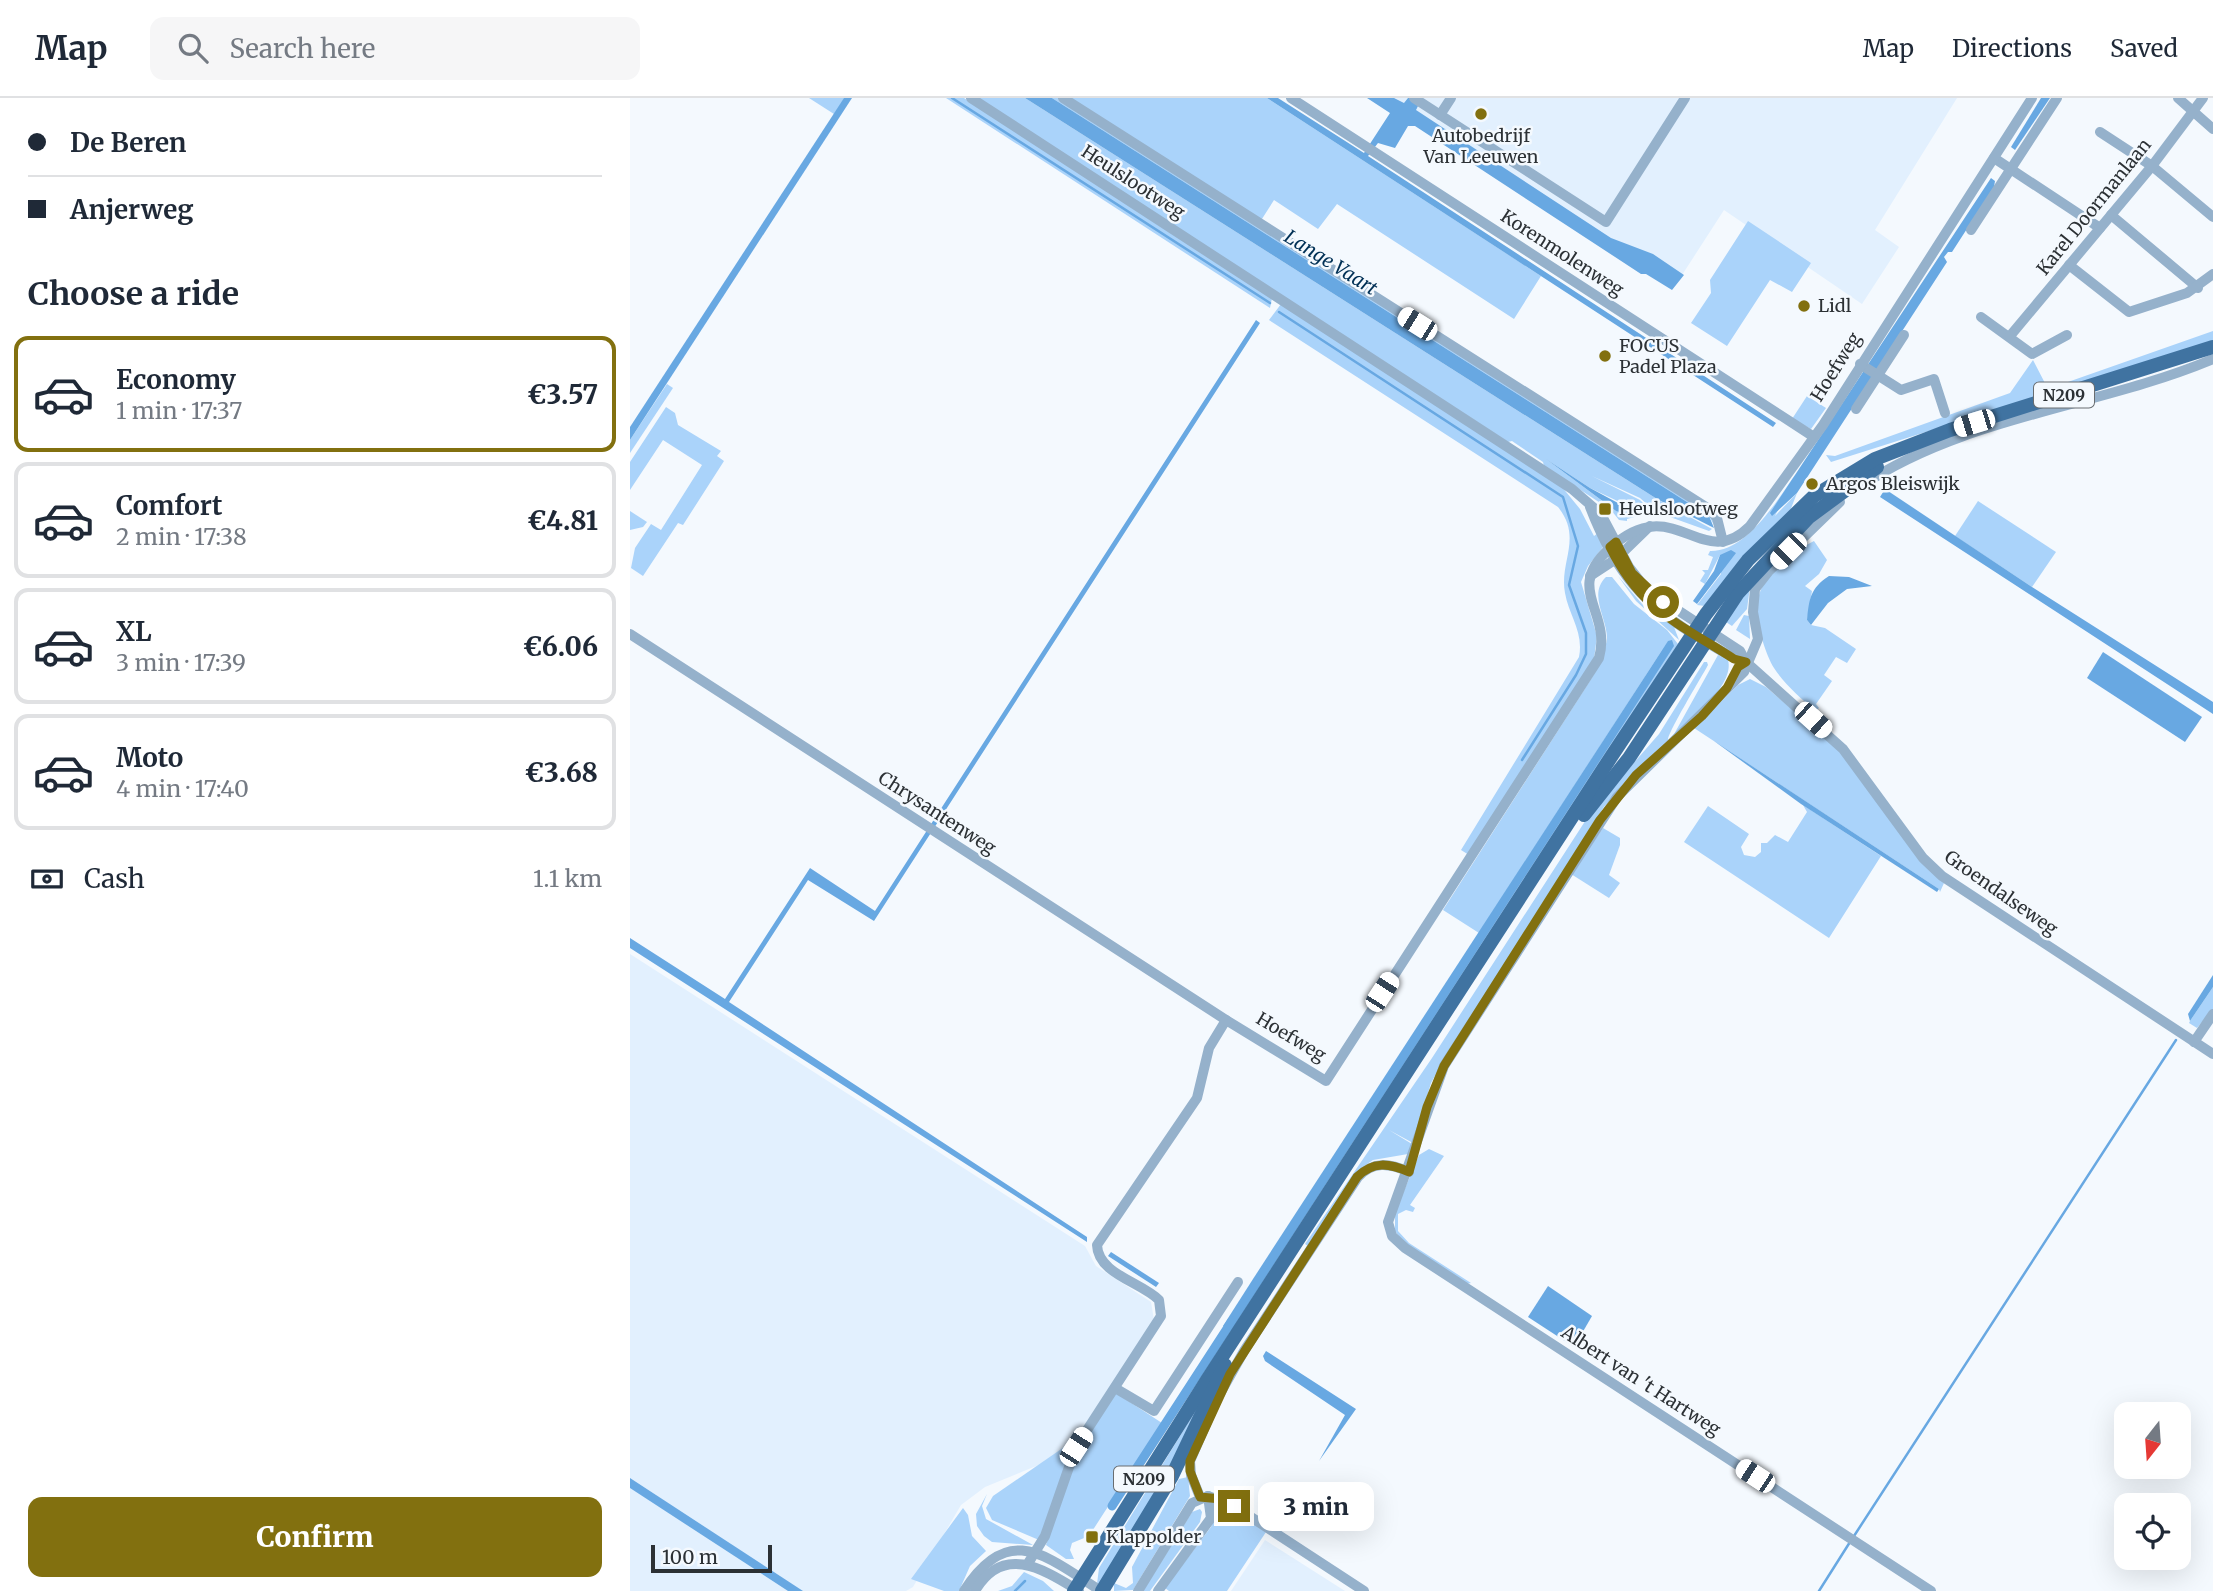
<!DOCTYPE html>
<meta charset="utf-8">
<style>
body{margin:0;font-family:Merriweather,serif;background:#f6f6f7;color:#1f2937;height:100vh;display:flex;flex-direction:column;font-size:26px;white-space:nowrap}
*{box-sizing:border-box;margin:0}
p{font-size:23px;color:#747a83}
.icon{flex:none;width:38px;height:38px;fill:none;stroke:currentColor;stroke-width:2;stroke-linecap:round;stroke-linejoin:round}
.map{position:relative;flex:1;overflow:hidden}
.panel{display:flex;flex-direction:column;background:#fff;width:630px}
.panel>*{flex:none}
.hud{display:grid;align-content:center;height:154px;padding:0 28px;background:#fff}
.needle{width:46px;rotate:197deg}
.fabs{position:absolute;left:1484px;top:1304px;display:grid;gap:14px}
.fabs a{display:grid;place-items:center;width:77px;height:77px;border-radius:14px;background:#fff;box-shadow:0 7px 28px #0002;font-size:35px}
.scale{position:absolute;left:21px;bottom:18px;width:121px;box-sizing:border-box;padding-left:7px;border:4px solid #2c3135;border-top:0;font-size:19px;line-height:24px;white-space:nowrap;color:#2c3135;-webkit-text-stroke:5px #f4f9fe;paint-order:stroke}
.end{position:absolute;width:32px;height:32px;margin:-16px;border:9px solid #82700f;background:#fff;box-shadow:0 0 0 4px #fff}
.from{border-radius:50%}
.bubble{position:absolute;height:49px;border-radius:14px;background:#fff;box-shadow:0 7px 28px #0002;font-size:23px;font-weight:800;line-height:49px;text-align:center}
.car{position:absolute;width:21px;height:42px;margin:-21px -10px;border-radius:9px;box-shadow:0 0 5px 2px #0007;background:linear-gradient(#fff 24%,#345 0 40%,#fff 0 76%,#345 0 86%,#fff 0)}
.hud b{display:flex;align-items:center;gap:24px;height:66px;font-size:26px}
.hud b+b{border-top:2px solid #e0e1e3}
.hud i{width:18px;height:18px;background:#1f2937}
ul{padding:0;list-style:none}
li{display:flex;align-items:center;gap:21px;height:116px;margin:0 14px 10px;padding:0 14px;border:4px solid #e0e1e3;border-radius:14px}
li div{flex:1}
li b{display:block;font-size:26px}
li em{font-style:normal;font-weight:800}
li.current{border-color:#82700f}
li>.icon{width:63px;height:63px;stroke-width:1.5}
h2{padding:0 28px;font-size:32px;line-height:84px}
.pay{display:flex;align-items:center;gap:18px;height:77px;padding:0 28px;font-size:26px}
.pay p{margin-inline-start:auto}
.primary-button{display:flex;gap:14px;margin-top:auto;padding:14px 28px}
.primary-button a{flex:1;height:80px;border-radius:14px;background:#82700f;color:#fff;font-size:28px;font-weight:800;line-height:80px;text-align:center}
header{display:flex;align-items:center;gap:42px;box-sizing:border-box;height:98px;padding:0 35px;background:#fff;border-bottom:2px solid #e0e1e3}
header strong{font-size:33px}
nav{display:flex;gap:38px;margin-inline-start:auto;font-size:24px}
.search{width:490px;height:63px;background:#f6f6f7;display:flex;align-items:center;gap:18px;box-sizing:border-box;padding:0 24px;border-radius:14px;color:#747a83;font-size:26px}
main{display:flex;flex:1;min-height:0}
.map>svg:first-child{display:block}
.built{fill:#e2f0fe}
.green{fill:#aad3fa;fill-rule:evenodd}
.water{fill:#68a8e2}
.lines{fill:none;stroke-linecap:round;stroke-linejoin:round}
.stream{stroke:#68a8e2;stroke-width:2.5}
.canal{stroke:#68a8e2;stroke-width:9}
.minor{stroke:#95b1cb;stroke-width:10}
.major{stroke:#4073a1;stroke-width:14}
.route{stroke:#82700f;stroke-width:9}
.poi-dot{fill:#82700f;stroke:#f4f9fe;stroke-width:2.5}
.labels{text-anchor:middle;stroke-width:5;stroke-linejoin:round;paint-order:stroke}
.shield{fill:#f4f9fe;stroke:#686d71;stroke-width:2}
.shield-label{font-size:16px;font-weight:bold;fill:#2c3135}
.poi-label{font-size:18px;fill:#2c3135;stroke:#f4f9fe;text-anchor:start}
.street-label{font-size:18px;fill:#2c3135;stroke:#f4f9fe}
.water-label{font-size:19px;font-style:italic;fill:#003055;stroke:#f4f9fe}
</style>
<header>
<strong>Map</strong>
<div class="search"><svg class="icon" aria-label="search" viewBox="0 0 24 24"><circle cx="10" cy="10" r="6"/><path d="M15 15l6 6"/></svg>Search here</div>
<nav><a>Map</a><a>Directions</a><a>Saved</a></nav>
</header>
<main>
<section class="panel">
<div class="hud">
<b><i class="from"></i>De Beren</b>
<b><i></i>Anjerweg</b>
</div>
<h2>Choose a ride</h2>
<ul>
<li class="current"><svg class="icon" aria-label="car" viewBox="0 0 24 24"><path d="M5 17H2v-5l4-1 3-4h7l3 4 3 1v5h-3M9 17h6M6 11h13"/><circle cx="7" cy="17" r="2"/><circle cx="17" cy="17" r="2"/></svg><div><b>Economy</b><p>1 min · 17:37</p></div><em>€3.57</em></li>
<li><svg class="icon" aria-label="car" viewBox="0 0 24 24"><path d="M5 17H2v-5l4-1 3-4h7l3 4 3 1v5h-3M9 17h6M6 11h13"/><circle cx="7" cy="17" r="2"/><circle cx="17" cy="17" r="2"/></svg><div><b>Comfort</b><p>2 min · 17:38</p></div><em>€4.81</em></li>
<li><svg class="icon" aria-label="car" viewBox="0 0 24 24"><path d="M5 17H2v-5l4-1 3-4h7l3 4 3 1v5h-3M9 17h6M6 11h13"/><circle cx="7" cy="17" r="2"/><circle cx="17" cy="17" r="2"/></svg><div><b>XL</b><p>3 min · 17:39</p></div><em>€6.06</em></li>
<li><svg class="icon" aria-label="car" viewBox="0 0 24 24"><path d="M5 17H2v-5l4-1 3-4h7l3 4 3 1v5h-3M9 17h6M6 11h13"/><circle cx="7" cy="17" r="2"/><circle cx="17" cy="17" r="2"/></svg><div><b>Moto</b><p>4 min · 17:40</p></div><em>€3.68</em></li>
</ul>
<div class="pay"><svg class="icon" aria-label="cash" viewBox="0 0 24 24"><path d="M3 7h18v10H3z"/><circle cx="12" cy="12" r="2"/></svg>Cash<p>1.1 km</p></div>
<div class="primary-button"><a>Confirm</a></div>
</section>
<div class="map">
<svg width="1583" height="1493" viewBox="0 0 1583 1493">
<rect width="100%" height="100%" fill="#f4f9fe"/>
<g class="built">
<polygon points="748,0 1327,0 1245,132 1269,149 1232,206 1094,112 1043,191"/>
<polygon points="0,856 455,1148 466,1168 521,1204 524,1222 444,1343 416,1364 355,1389 331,1407 283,1489 276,1493 0,1493"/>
<polygon points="635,1442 715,1493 601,1493"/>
</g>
<g class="green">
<polygon points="179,0 218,0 204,16"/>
<polygon points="316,0 334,0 642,200 640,210"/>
<path d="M347 0H395L1027 401 1082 431 1079 433 1026 414 1010 400 962 378 1010 402 1023 414 997 421V423L989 422 981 412 914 368 913 364 882 343 878 344ZM916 361 960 390 998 408 986 413Z"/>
<polygon points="422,0 429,0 1081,416 1085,429 1079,418"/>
<polygon points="437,0 637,0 911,178 884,221 707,106 688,131 644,102 630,124"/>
<polygon points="1118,123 1181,165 1162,194 1140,182 1097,248 1061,225 1081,195 1080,182"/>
<path d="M651 206 932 389 950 411 964 438 968 435 973 449 958 468 951 484 967 538 964 561 839 757 831 752 949 559C954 534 939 518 935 495 929 464 953 440 928 409L639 222Z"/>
<polygon points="1583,233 1583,243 1201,364 1196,357 1205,358 1380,295 1403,262 1418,291"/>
<polygon points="37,286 43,290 0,355 0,342"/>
<polygon points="1177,298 1196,310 1181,331 1162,321"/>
<polygon points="36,309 45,315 48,327 91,353 87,358 94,363 53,427 48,425 13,478 1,470 5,450 21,426 31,432 72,367 33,342 0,392 0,364"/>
<path d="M1165 377 1145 418 1167 395 1160 413 1111 460 1075 508 1067 507 1091 476 1090 457 1075 486 1070 483 1075 475 1072 472H1078L1083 459 1078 457 1080 453C1116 454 1146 404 1165 377Z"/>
<polygon points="1348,403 1426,454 1402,489 1325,438"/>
<polygon points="0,413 17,424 13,429 0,432"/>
<path d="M1184 443 1197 462 1189 476 1175 488 1182 493 1177 522 1181 527 1195 530 1226 551 1217 565 1206 559 1194 577 1202 583 1186 606 1189 610 1185 613C1171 600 1155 587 1144 570 1134 553 1122 515 1130 494 1138 474 1165 452 1184 443Z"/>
<polygon points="988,478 1013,507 1044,529 1049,542 1006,503"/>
<path d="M982 479 1004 506 1037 532 1048 546 712 1062 1038 543 849 835 813 812 963 578C968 565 976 553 977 540 977 520 958 496 976 479Z"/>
<polygon points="1120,489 1117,511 1102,528 1096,524"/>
<polygon points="1114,517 1119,518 1120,541 1106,532"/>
<path d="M1088 557 1098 562C1105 587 1061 621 1043 638Z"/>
<path d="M1074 564H1077L1078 567C1071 580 1038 634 1038 642L999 679 974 709 822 947 801 985 783 1045 759 1032 782 1046 778 1056 743 1062 731 1070 678 1148 675 1146 802 960 961 714 1029 636Z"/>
<polygon points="1120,581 1136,589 1205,648 1314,785 1310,794 1309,791 1064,630 1108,587"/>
<polygon points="1173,707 1251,758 1199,840 1054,744 1078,708 1119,736 1111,749 1114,757 1125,759 1131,754 1131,745 1137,745 1145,737 1158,744 1177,714"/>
<polygon points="973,730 990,740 990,747 979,777 990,785 979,800 941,776"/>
<polygon points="1583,889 1583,911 1567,930 1559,925 1560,923"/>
<polygon points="799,1051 814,1058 780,1107 785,1110 783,1114 776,1112 768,1116 768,1133 779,1145 841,1185 836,1186 773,1144 765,1133 765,1114 789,1057"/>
<polygon points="486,1295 532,1325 459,1438 442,1445 440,1452 444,1461 436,1461 416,1447 448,1354"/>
<polygon points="569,1307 546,1358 473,1482 467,1486 469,1470"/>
<polygon points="440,1345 444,1347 409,1442 362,1422 356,1410 363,1398"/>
<polygon points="558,1379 560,1398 503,1492 484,1493 484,1485 496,1490 503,1485 502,1469 549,1381"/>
<polygon points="357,1396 352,1408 356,1421 403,1447 362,1444 354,1438 347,1428 346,1416"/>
<polygon points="333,1410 338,1417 342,1438 356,1453 340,1468 329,1493 314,1493 281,1481"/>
<polygon points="570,1411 572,1414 570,1424 520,1493 513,1493 562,1414"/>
<polygon points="594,1413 610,1417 636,1434 597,1493 539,1493 535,1490 581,1429 586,1417"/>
<polygon points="394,1474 413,1483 424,1493 368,1493 382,1488"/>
</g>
<g class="water">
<polygon points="214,0 222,0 0,342 0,329"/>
<polygon points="395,0 422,0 1079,418 1084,430 1027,401"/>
<polygon points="637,0 648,0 734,55 760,15 737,0 764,0 774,5 778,0 792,0 786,12 981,140 1023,156 1054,177 1042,192 1016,176 1011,176 785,28 778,28 765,50 748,45 738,58 1146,325 1143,329"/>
<polygon points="1411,0 1420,0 1385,52 1381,49"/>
<polygon points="1361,80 1365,83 1364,89 1322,154 1318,154 1314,159 1317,164 1167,395 1142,418 1140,415"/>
<polygon points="626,222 630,225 244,823 178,782 99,904 457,1139 457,1144 0,850 0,840 95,901 180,770 245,813"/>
<polygon points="916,361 960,390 1001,412 995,415 986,413"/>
<polygon points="1255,391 1402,489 1583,604 1583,616 1250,399"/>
<polygon points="1101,452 1106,455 1067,506 1063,503 1084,473 1090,457"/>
<path d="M1199 478 1219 479 1242 488 1217 491 1198 505 1181 527 1177 522C1179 502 1180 490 1199 478Z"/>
<polygon points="1042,542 1044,548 601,1233 593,1228 623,1181 1038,543"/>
<polygon points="1473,554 1572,619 1555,644 1457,580"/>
<polygon points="1084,643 1309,791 1307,794 1171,706"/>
<polygon points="1583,877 1583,889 1560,923 1558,916"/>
<polygon points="481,1154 529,1185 526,1189 478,1158"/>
<polygon points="918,1188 962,1218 944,1249 898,1219"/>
<polygon points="636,1253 726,1311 689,1363 715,1317 635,1263 633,1258"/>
<polygon points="0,1380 173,1493 158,1493 0,1390"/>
</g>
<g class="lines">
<g class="stream">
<polyline points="322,0 640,205"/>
<polyline points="649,214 933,399 948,448 939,487 956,535 956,556 946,577 892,662"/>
<polyline points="1224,1438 1546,942"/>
<polyline points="385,1493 395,1483"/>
<polyline points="1189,1493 1220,1444"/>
</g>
<polyline class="canal" points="482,1408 602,1223"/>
<g class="minor">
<polyline points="341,0 942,391 971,416 999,469 1017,492 1110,553 1116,564 1213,651 1293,760 1312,778 1583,956"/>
<polyline points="433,0 1079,411 1087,420 1093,444"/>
<polyline points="661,0 1184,339"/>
<polyline points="784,0 976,124 1055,0"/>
<polyline points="1548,0 1583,31"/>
<polyline points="810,17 821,0"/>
<polyline points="1470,34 1522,68 1583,119"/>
<polyline points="1364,60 1470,130"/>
<polyline points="1481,117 1568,190"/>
<polyline points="1341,132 1427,0"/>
<polyline points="1439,167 1499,214 1557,195 1583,176"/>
<polyline points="1351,219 1402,256 1437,237"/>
<polyline points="1380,238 1522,68 1573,0"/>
<polyline points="1230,266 1271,292 1304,281 1315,315"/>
<polyline points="1226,311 1274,237"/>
<path d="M1231 388C1335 318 1469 309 1583 261"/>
<polyline points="1210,404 1139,473 1125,491 1123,514 1128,541 1114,574 987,699 814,968 758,1124 762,1138 775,1150 1301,1493"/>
<path d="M960 409C985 474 1013 507 1073 542 1087 550 1100 560 1116 564"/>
<polyline points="960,478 986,461 1020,428"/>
<polyline points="0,536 596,922"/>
<polyline points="1564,944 1583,916"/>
<polyline points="485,1290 524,1313 608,1184"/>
<path d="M570 1399 561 1377 560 1363 587 1301 614 1253 728 1079C743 1063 759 1065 779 1074"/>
<path d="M397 1467 415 1438 446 1349 531 1218 529 1202C511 1184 468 1176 467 1147L567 1000 579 950 596 922 696 983 969 560C982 513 934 492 979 451 1044 390 1071 477 1120 428L1193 327 1402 0"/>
<path d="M334 1493C379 1422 417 1459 471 1493"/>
<path d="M345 1493C373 1445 413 1471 449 1493"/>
<polyline points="508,1493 562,1405 578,1398 604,1408 734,1493"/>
<polyline points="528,1493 581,1420 578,1398"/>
</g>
<g class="major">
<polyline points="954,717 999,660 1108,495 1179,419 1247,369"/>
<polyline points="444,1493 577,1282 981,659 1076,516 1118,462 1184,398 1245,361 1320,332 1583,249"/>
<polyline points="472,1493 542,1378 595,1267"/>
</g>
</g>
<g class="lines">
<path class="route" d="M604 1408 591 1401 570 1399 560 1373V1363L600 1276 727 1079C743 1063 759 1065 779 1074L797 1009 814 968 970 722 1006 677 1072 618 1097 590 1108 569 1116 564 1104 561C1048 525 1011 512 980 449L986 444 1002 475 1033 504"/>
</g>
<g class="poi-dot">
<circle cx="851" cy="16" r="7"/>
<circle cx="1174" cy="208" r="7"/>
<circle cx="975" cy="258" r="7"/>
<circle cx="1182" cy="386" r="7"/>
<rect x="968" y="404" width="14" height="14" rx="3.5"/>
<rect x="455" y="1432" width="14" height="14" rx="3.5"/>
</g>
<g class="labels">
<g class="shield">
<rect x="1404" y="284.5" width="60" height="25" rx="5"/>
<rect x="484" y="1368.5" width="60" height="25" rx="5"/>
</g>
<g class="shield-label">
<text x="1434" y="303">N209</text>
<text x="514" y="1387">N209</text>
</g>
<g class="poi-label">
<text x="851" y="44" text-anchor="middle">Autobedrijf<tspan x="851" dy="21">Van Leeuwen</tspan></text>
<text x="1188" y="214">Lidl</text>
<text x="989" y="254">FOCUS<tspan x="989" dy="21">Padel Plaza</tspan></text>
<text x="1196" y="392">Argos Bleiswijk</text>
<text x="989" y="417">Heulslootweg</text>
<text x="476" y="1445">Klappolder</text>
</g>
<g class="street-label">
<text transform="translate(503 84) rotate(33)" y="6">Heulslootweg</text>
<text transform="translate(1464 109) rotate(-51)" y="6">Karel Doormanlaan</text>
<text transform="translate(932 155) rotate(33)" y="6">Korenmolenweg</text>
<text transform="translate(1206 269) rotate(-58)" y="6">Hoefweg</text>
<text transform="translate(307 715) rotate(33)" y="6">Chrysantenweg</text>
<text transform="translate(1371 795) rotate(35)" y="6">Groendalseweg</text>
<text transform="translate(661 939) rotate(31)" y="6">Hoefweg</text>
<text transform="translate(1011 1283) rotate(33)" y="6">Albert van 't Hartweg</text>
</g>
<g class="water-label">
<text transform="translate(701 164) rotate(32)" y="7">Lange Vaart</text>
</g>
</g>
</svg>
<div class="fabs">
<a><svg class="needle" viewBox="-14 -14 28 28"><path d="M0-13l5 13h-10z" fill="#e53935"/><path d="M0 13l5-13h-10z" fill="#747a83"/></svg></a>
<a><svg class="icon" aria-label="locate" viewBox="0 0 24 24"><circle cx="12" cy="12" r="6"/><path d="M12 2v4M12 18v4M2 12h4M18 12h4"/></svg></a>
</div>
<div class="scale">100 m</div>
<i class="end from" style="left:1033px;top:504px"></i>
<i class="end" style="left:604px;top:1408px"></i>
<div class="bubble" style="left:628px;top:1384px;width:116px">3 min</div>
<i class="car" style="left:787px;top:226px;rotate:302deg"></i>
<i class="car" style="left:1344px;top:325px;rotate:253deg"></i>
<i class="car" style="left:1158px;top:453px;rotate:225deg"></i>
<i class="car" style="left:1183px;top:622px;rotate:132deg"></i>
<i class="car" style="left:752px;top:894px;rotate:33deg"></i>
<i class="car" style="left:446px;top:1349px;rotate:33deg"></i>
<i class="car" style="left:1125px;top:1378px;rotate:303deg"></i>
</div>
</main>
